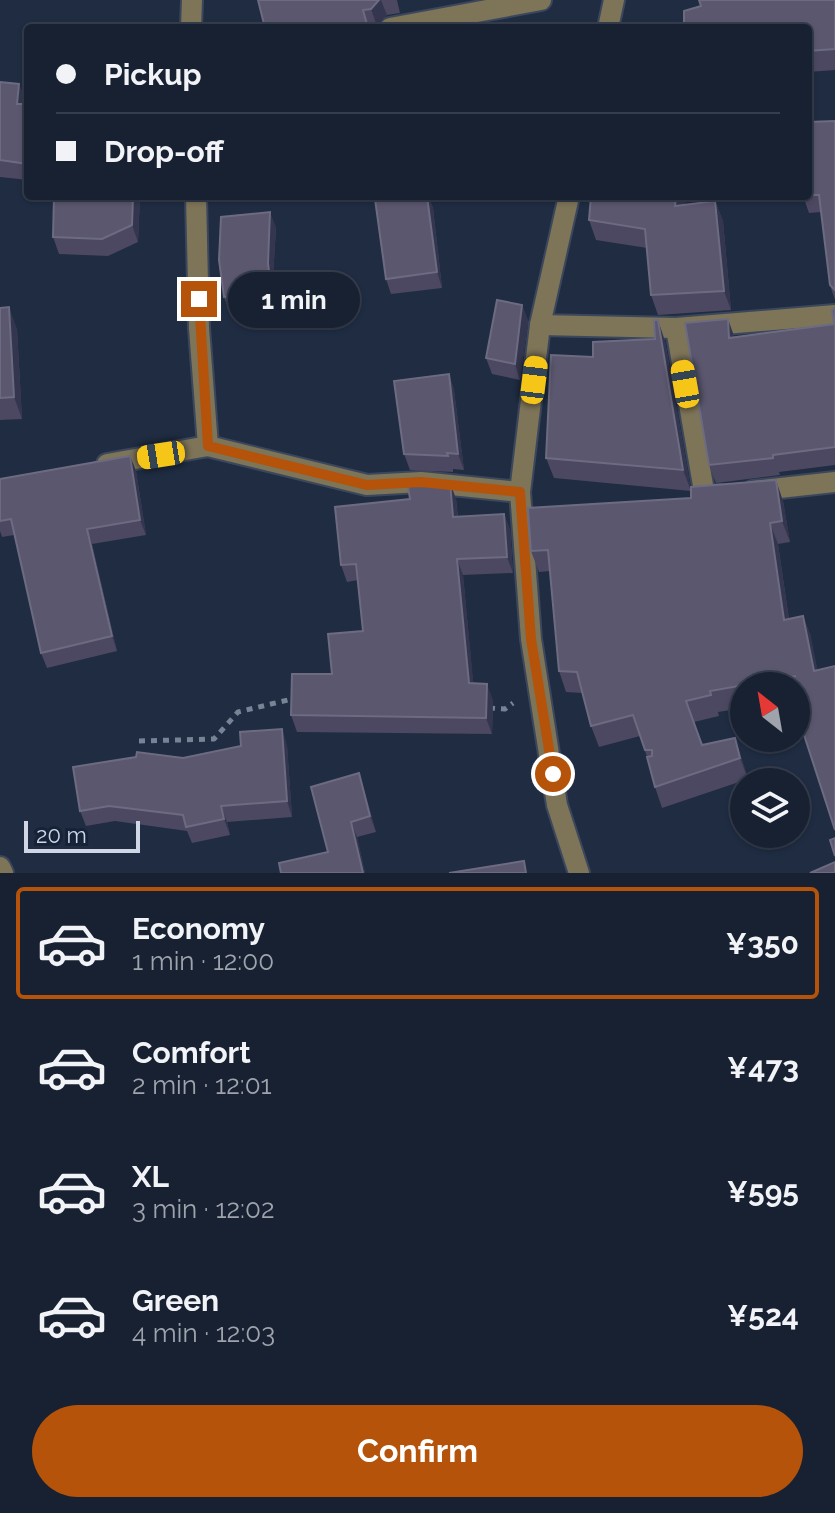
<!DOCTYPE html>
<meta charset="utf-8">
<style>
body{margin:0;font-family:Raleway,sans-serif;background:#242e3e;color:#f1f3f6;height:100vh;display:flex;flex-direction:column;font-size:30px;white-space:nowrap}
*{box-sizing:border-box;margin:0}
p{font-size:26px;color:#9ea3ac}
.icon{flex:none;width:44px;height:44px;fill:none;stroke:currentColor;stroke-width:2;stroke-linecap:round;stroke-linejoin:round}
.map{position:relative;height:873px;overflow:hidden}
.side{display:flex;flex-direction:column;background:#172132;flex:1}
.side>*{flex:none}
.guide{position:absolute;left:24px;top:24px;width:788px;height:176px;border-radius:8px;box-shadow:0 2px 6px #0004,0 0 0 2px #363e4d;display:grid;align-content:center;height:176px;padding:0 32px;background:#172132}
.needle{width:52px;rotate:329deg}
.buttons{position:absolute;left:730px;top:672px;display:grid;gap:16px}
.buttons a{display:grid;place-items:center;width:80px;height:80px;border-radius:50%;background:#172132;box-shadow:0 2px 6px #0004,0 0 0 2px #363e4d;font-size:40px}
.scale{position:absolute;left:24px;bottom:20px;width:116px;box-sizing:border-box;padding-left:8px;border:4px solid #cfd7e6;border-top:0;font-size:22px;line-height:28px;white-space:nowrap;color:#cfd7e6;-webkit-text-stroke:6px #162237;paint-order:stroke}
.end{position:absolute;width:36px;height:36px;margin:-18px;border:10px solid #b45309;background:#fff;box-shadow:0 0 0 4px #fff}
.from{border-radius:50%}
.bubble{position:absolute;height:56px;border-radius:28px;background:#172132;box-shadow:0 2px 6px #0004,0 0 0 2px #363e4d;font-size:26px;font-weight:700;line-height:56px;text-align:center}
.car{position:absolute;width:24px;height:48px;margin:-24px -12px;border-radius:10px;box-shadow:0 0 6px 2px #0007;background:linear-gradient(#f5c518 24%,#345 0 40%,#f5c518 0 76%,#345 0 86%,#f5c518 0)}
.guide b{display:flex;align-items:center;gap:28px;height:76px;font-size:30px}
.guide b+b{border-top:2px solid #363e4d}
.guide i{width:20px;height:20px;background:#f1f3f6}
ul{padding:14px 0 0;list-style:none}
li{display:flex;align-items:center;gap:24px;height:112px;margin:0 16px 12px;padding:0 16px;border:4px solid transparent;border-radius:8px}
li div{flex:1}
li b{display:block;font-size:30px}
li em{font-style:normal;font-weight:700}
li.active{border-color:#b45309}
li>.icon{width:72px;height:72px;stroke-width:1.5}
.primary-button{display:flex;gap:16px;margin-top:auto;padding:16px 32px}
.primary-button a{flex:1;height:92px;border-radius:48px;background:#b45309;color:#fff;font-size:32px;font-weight:700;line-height:92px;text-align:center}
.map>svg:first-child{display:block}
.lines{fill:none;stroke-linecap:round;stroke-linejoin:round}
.minor-casing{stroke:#3b475c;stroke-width:24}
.path{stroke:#788395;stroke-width:5;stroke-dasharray:6 6;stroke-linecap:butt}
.minor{stroke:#7e7458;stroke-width:20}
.wall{fill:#4c4861}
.shaded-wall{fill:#34364f}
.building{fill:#5a576f;stroke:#6c6b82;stroke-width:2}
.route{stroke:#b45309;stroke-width:10}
</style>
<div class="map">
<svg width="835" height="873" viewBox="0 0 835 873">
<rect width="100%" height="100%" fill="#1f2c42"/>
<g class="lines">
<g class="minor-casing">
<g id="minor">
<polyline points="191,28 192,0"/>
<polyline points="390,28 541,0"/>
<polyline points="608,28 614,0"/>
<polyline points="196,196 199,328 208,446 367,485 421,482 520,492"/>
<polyline points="569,196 540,325 520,492 531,639 557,805 579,873"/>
<polyline points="540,325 676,328 835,315"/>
<polyline points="676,328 705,497 721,495"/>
<polyline points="107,464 208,446"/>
<polyline points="753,491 835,482"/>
<polyline points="0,867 3,873"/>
</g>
</g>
<g class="path">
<polyline points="489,708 505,709 513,703"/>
<polyline points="139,741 214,739 238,712 296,698"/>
</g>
<use href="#minor" class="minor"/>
</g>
<g class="wall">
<polygon points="258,0 397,0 400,13 387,15 377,26 369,28 265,28"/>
<polygon points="835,0 835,70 808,72 808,28"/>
<polygon points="0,82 19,84 25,101 25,104 28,104 28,180 0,177"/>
<polygon points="835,121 835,300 830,285 821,212 809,213 803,196 808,196 808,122"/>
<polygon points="54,196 140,196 138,242 108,256 59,254 53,237"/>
<polygon points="226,196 248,196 229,202"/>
<polygon points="399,196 428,196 433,208 442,288 391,294 386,279"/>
<polygon points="499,196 510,196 510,199 500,199"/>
<polygon points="591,196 686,196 685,205 715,201 723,221 731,310 658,315 651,295 647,248 596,240 589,220"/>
<polygon points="276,227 273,278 277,307 230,313 224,297"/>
<polygon points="522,305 528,321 520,380 492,374 486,358"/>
<polygon points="0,308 17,329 22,419 0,420"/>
<polygon points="835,308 835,465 779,472 780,475 716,483 709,465 734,338 834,324"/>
<polygon points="665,341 691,491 554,478 546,458 593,357"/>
<polygon points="449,374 454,390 464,470 453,469 453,472 410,470 404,454"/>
<polygon points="130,456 136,471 146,535 92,544 117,651 47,668 41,653 14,535 2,537 0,531 0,479"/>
<polygon points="456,499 458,517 504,514 510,530 513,573 463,575 473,683 493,700 492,734 297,732 291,715 332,674 363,631 358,580 347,582 341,565"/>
<polygon points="783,501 790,542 778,544 789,619 803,616 811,637 796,686 744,686 744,708 718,712 719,716 694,722 702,745 735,738 748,779 662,808 655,787 647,757 640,736 599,747 591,726 582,693 566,692 559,671 550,571 539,572 531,551"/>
<polygon points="287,745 292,817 227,822 230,835 192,843 187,831 115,821 86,826 80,811 183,758"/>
<polygon points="359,773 376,832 357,837 365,873 281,873 328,852"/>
</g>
<g class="shaded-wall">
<polygon points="379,0 381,0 387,15 377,26 371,9"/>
<polygon points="19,84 25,101 23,121 17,104"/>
<polygon points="133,196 140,196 138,242 132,225"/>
<polygon points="427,196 433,208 442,288 437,272"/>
<polygon points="676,196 686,196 682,225 675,206"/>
<polygon points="715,201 723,221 731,310 724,291"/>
<polygon points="270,212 276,227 273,278 277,307 271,291 268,263"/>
<polygon points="522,305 528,321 520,380 515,364"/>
<polygon points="9,307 17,329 22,419 14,397"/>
<polygon points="728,319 734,336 736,355 729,338"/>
<polygon points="658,320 665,341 691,491 683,470"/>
<polygon points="449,374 454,390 464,470 458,454"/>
<polygon points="130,456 136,471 146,535 140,520"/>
<polygon points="776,480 783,501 790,542 782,521"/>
<polygon points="450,482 456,499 459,533 453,517"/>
<polygon points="504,514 510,530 513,573 507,557"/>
<polygon points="770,523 778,544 792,641 784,620"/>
<polygon points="87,529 92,544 117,651 112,636"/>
<polygon points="457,559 463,575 475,699 469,683"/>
<polygon points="803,616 811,637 822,692 814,671"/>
<polygon points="487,684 493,700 492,734 486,718"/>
<polygon points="282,729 287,745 292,817 287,801"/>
<polygon points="735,738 742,759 748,779 740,758"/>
<polygon points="359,773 364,789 376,832 370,816"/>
<polygon points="221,806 227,822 230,835 224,819"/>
<polygon points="351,822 357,837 365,873 363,873"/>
</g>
<g class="building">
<polygon points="258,0 379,0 371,9 363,10 368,28 265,28"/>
<polygon points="699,0 835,0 835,49 808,51 808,28 684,28 684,11 701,6"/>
<polygon points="0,82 19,84 17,104 28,104 28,164 0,160"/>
<polygon points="835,121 835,290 830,285 819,195 808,195 808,122"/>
<polygon points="54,196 133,196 132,225 102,239 53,237"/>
<polygon points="399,196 427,196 437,272 386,279 375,199"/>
<polygon points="591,196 676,196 675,206 715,201 724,291 651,295 645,229 589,220"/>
<polygon points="270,212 268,263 271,291 224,297 219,260 221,217"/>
<polygon points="497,300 522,305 515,364 486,358"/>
<polygon points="9,307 14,397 0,398 0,308"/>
<polygon points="835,308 835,447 773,455 773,458 709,465 685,323 728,319 729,338 834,324 832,310"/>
<polygon points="654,320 658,320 683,470 546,458 551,355 593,357 593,342 655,339"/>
<polygon points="449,374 458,454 447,453 448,456 404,454 394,381"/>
<polygon points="130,456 140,520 87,529 112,636 41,653 11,519 0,521 0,479"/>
<polygon points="407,479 450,482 453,517 504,514 507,557 457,559 469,683 487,684 486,718 291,715 292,674 332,674 328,634 363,631 356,564 341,565 335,507 410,499"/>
<polygon points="776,480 782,521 770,523 784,620 803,616 814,671 835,666 835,830 805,738 796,703 796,686 792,686 790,677 796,676 710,691 711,695 686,701 702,745 735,738 740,758 655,787 647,757 652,756 652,750 645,750 633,715 591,726 577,672 559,671 548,550 531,551 528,508 691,498 691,487"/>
<polygon points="282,729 287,801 221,806 224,819 186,827 183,815 109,806 80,811 73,767 136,757 137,752 183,758 241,746 240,732"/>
<polygon points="359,773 370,816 351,822 363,873 281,873 279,863 328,852 311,787"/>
<polygon points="835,838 835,856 830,840"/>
<polygon points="524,861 526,873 449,873"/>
<polygon points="835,862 835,873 810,873"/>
</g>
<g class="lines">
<polyline class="route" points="199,299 208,446 367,485 421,482 520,492 531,639 553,774"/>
</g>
</svg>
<div class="buttons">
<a><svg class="needle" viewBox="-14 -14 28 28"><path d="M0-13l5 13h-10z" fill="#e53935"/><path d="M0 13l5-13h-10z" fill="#9ea3ac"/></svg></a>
<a><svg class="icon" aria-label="layers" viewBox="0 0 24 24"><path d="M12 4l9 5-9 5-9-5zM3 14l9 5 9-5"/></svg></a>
</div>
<div class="scale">20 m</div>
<i class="end from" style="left:553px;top:774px"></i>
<i class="end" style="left:199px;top:299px"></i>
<div class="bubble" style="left:228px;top:272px;width:132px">1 min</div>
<i class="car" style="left:534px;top:380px;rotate:7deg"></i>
<i class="car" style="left:685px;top:384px;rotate:350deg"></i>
<i class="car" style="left:161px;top:455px;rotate:261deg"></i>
<div class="guide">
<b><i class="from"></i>Pickup</b>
<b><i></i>Drop-off</b>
</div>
</div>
<section class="side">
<ul>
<li class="active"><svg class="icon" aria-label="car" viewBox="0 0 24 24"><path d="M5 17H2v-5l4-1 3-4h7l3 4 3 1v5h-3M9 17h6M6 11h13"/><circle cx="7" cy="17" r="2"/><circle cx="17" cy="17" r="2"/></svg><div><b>Economy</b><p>1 min · 12:00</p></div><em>¥350</em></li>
<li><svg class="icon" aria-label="car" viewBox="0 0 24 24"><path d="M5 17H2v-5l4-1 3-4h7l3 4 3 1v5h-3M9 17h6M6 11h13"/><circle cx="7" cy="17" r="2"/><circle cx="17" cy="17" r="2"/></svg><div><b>Comfort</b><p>2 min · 12:01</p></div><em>¥473</em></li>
<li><svg class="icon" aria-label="car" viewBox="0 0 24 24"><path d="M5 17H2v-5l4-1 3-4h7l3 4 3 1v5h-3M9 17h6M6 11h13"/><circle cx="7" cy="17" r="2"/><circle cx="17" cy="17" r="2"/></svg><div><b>XL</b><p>3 min · 12:02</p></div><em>¥595</em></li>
<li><svg class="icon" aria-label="car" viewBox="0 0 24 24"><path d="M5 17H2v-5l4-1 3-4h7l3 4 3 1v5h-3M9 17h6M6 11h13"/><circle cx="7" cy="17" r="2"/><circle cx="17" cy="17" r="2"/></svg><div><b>Green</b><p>4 min · 12:03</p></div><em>¥524</em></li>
</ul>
<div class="primary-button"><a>Confirm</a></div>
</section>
